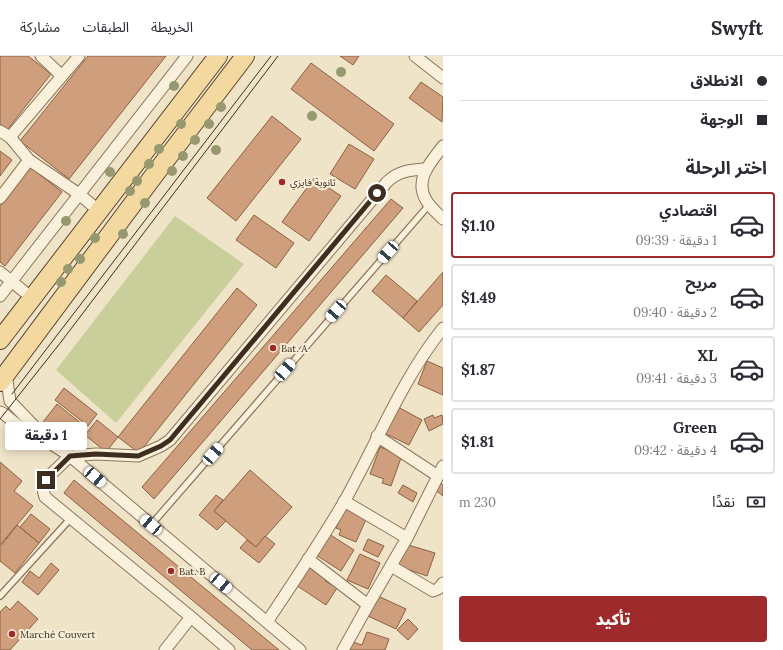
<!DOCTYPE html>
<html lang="ar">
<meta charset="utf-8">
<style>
body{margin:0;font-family:Lora,"Noto Sans Arabic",serif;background:#f2f2f3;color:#2b2b33;direction:rtl;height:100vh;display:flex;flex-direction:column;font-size:15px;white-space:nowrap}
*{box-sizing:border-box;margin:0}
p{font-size:13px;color:#7c7c81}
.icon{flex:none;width:22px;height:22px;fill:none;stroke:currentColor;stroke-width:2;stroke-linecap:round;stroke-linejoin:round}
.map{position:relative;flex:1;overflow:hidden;direction:ltr}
.sheet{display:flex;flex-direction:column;background:#fff;width:340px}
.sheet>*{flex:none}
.top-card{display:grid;align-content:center;height:88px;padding:0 16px;background:#fff}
.end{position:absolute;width:18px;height:18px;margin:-9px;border:5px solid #3d2e20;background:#fff;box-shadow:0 0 0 2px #fff}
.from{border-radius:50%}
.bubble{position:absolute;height:28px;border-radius:4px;background:#fff;box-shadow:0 2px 10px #0003;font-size:13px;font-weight:800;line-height:28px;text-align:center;direction:rtl}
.car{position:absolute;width:12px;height:24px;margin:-12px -6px;border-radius:5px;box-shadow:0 0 3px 1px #0007;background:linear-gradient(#fff 24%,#345 0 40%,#fff 0 76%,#345 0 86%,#fff 0)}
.top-card b{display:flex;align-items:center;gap:14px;height:38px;font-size:15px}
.top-card b+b{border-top:1px solid #e1e1e2}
.top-card i{width:10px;height:10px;background:#2b2b33}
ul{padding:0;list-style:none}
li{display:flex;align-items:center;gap:12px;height:66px;margin:0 8px 6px;padding:0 8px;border:2px solid #e1e1e2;border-radius:4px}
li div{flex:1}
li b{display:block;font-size:15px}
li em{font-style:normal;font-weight:800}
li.active{border-color:#9e2a2b}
li>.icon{width:36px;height:36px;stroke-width:1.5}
h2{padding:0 16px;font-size:18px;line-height:48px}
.pay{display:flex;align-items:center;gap:10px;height:44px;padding:0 16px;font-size:15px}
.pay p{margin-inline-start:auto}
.cta{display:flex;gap:8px;margin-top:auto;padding:8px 16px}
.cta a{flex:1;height:46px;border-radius:4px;background:#9e2a2b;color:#fff;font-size:16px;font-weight:800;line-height:46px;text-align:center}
header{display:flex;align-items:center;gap:24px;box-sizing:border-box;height:56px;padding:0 20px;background:#fff;border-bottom:1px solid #e1e1e2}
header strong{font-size:19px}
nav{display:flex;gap:22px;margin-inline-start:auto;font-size:14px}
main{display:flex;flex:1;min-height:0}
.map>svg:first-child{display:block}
.green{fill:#c9cf9b}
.building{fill:#cf9f7d;stroke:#8d5f41}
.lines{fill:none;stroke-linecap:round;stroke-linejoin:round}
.service-casing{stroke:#8d765c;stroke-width:8}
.minor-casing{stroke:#8d765c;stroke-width:13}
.primary-casing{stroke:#5b4430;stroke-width:20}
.service{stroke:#faf1dc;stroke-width:5.5}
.minor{stroke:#faf1dc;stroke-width:11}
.primary{stroke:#f3d9a0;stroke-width:18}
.tram{stroke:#3d2e20;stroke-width:1}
.tree{fill:#96986f}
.route{stroke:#3d2e20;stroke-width:5}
.poi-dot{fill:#9e2a2b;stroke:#f7eed8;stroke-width:1.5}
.labels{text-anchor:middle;stroke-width:4;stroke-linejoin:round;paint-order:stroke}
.poi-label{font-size:10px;fill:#3d2e20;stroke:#f7eed8;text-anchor:start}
</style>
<header>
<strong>Swyft</strong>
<nav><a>الخريطة</a><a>الطبقات</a><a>مشاركة</a></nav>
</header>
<main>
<section class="sheet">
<div class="top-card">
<b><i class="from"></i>الانطلاق</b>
<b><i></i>الوجهة</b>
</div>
<h2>اختر الرحلة</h2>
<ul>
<li class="active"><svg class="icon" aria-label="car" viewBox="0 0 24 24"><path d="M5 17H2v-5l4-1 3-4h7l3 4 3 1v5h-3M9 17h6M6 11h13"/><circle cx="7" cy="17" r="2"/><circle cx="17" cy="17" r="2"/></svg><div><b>اقتصادي</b><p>1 دقيقة · 09:39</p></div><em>$1.10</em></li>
<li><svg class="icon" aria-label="car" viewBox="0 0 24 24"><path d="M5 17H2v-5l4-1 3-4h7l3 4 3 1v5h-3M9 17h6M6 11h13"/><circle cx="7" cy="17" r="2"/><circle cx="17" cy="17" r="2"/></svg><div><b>مريح</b><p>2 دقيقة · 09:40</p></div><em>$1.49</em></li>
<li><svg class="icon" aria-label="car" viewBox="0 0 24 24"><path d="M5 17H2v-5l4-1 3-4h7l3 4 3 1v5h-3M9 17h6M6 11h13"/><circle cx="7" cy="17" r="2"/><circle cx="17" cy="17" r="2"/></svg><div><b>XL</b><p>3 دقيقة · 09:41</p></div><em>$1.87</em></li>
<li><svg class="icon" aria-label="car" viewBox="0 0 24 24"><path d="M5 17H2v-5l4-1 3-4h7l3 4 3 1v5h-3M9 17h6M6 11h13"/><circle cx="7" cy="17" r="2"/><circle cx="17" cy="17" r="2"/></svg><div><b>Green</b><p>4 دقيقة · 09:42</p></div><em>$1.81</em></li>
</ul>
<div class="pay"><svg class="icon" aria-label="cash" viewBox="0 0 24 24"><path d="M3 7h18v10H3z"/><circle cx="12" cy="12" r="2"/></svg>نقدًا<p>230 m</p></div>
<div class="cta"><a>تأكيد</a></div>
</section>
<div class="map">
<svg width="443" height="594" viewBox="0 0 443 594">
<rect width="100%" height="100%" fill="#f0e4c8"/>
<polygon class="green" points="175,160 244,208 116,367 56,314"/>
<g class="building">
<polygon points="0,0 28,0 51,18 7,74 0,69"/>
<polygon points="88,0 166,0 69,123 20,85"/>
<polygon points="340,0 359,0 353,9"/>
<polygon points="311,7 394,68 374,95 291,33"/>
<polygon points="421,26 443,41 442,66 409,42"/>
<polygon points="272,60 301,83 236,165 207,142"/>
<polygon points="349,88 374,103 355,133 330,118"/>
<polygon points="0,95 12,104 0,120"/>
<polygon points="30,111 62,136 5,210 0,206 0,150"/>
<polygon points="314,122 341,140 309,185 282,166"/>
<polygon points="391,143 403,152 154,443 142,431"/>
<polygon points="254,159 294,187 276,212 236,184"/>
<polygon points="443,216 443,249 419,276 403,262"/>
<polygon points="386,219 417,245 403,262 372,235"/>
<polygon points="237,232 257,249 139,397 118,381"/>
<polygon points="427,305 443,312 443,339 418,328"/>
<polygon points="64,332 97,358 88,370 55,344"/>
<polygon points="57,348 82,368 68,385 43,366"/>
<polygon points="396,350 422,364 409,389 382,376"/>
<polygon points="433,359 434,362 442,359 443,368 429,375 424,363"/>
<polygon points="97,364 118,381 106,396 85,379"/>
<polygon points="380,391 402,399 391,430 382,427 384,423 370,418"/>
<polygon points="0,406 22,425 14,435 33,450 0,489"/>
<polygon points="250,414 292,451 256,491 214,455"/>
<polygon points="74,424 279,594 252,594 64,437"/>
<polygon points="439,425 443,429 443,440 433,432"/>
<polygon points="403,429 417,437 413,446 398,437"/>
<polygon points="216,439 223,444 214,455 226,465 217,474 199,459"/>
<polygon points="344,452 367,461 356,486 339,479 341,474 336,472"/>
<polygon points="31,458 50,473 39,487 20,471"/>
<polygon points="17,469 39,487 15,517 0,505 0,491"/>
<polygon points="329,478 354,494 341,515 316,499"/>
<polygon points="265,480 275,488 259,507 240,492 247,484 256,491"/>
<polygon points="368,483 384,490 378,501 363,494"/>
<polygon points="405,488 435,497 427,520 398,510"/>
<polygon points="360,498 380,507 368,533 347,524"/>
<polygon points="51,507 59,514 38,539 22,526 30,515 39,522"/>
<polygon points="309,509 327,521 325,525 337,532 326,549 296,529"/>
<polygon points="378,540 406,553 396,573 368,560"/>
<polygon points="18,545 38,563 10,594 0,594 0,556 6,550 10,554"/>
<polygon points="408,563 418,573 408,584 397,574"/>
<polygon points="367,576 389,583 385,594 350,594 353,586 362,589"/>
</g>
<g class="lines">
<g class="service-casing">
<g id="service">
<polyline points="151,469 429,149"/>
<polyline points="0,540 71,462"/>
</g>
</g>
<g class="minor-casing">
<g id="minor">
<polyline points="41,0 62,20"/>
<polyline points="415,0 443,22"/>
<polyline points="0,75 10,81 29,104 79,138 99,155"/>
<polyline points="10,81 79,0"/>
<path d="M443 90C431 106 414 123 426 144 430 151 437 157 443 163"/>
<polyline points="0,142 29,104"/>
<polyline points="0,216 32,242"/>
<polyline points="0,240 187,0"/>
<polyline points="6,318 10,345 33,369 36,378"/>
<polyline points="0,356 4,358 26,376 36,378 70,400 300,594"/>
<polyline points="377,380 438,420"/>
<polyline points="344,445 407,482"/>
<polyline points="308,503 368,549"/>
<polyline points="391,510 433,535 438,533 443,527"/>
<path d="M267 566C293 527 320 487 344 446 376 389 402 323 443 272"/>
<polyline points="165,594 191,561"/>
<path d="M229 594 191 561 45 441C43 435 42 431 45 424L70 400 96 398 138 400 161 390 170 384 387 126C398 115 410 114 425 113"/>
<polyline points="343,594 368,549 407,482 443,410"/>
</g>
</g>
<g class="primary-casing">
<g id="primary">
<polyline points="0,284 218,0"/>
<polyline points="0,326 158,114 245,0"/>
</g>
</g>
<use href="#service" class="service"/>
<use href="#minor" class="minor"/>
<use href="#primary" class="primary"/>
<g class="tram">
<polyline points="12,338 271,0"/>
<polyline points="0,363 61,286 278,0"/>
</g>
</g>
<g class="tree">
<circle cx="341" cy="16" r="5"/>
<circle cx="174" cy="30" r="5"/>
<circle cx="221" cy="51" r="5"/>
<circle cx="312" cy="60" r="5"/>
<circle cx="181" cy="68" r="5"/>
<circle cx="209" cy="68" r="5"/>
<circle cx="195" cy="84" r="5"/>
<circle cx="159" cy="93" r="5"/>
<circle cx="216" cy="94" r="5"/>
<circle cx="183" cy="100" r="5"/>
<circle cx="149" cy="108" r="5"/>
<circle cx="172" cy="115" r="5"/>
<circle cx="110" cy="116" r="5"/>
<circle cx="137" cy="125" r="5"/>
<circle cx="130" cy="135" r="5"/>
<circle cx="145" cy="147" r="5"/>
<circle cx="66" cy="165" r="5"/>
<circle cx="123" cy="178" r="5"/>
<circle cx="95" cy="182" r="5"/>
<circle cx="80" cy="203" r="5"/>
<circle cx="68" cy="213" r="5"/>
<circle cx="61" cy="226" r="5"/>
</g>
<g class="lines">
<polyline class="route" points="46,424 70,400 96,398 138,400 161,390 170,384 377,137"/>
</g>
<g class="poi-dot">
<circle cx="282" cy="126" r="4"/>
<circle cx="273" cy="292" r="4"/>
<circle cx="171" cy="515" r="4"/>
<circle cx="12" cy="578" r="4"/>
</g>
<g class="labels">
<g class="poi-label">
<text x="290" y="130">ثانوية فايزي</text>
<text x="281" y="296">Bat. A</text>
<text x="179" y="519">Bat. B</text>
<text x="20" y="582">Marché Couvert</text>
</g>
</g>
</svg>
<i class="end from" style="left:377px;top:137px"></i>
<i class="end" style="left:46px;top:424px"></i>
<div class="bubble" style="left:5px;top:366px;width:82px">1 دقيقة</div>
<i class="car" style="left:388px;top:196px;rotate:221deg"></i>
<i class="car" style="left:336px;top:255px;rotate:221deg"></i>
<i class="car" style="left:285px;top:314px;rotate:41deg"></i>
<i class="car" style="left:213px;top:398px;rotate:41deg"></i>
<i class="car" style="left:95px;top:421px;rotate:130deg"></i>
<i class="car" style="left:151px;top:469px;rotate:310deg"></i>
<i class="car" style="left:221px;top:527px;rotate:130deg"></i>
</div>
</main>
